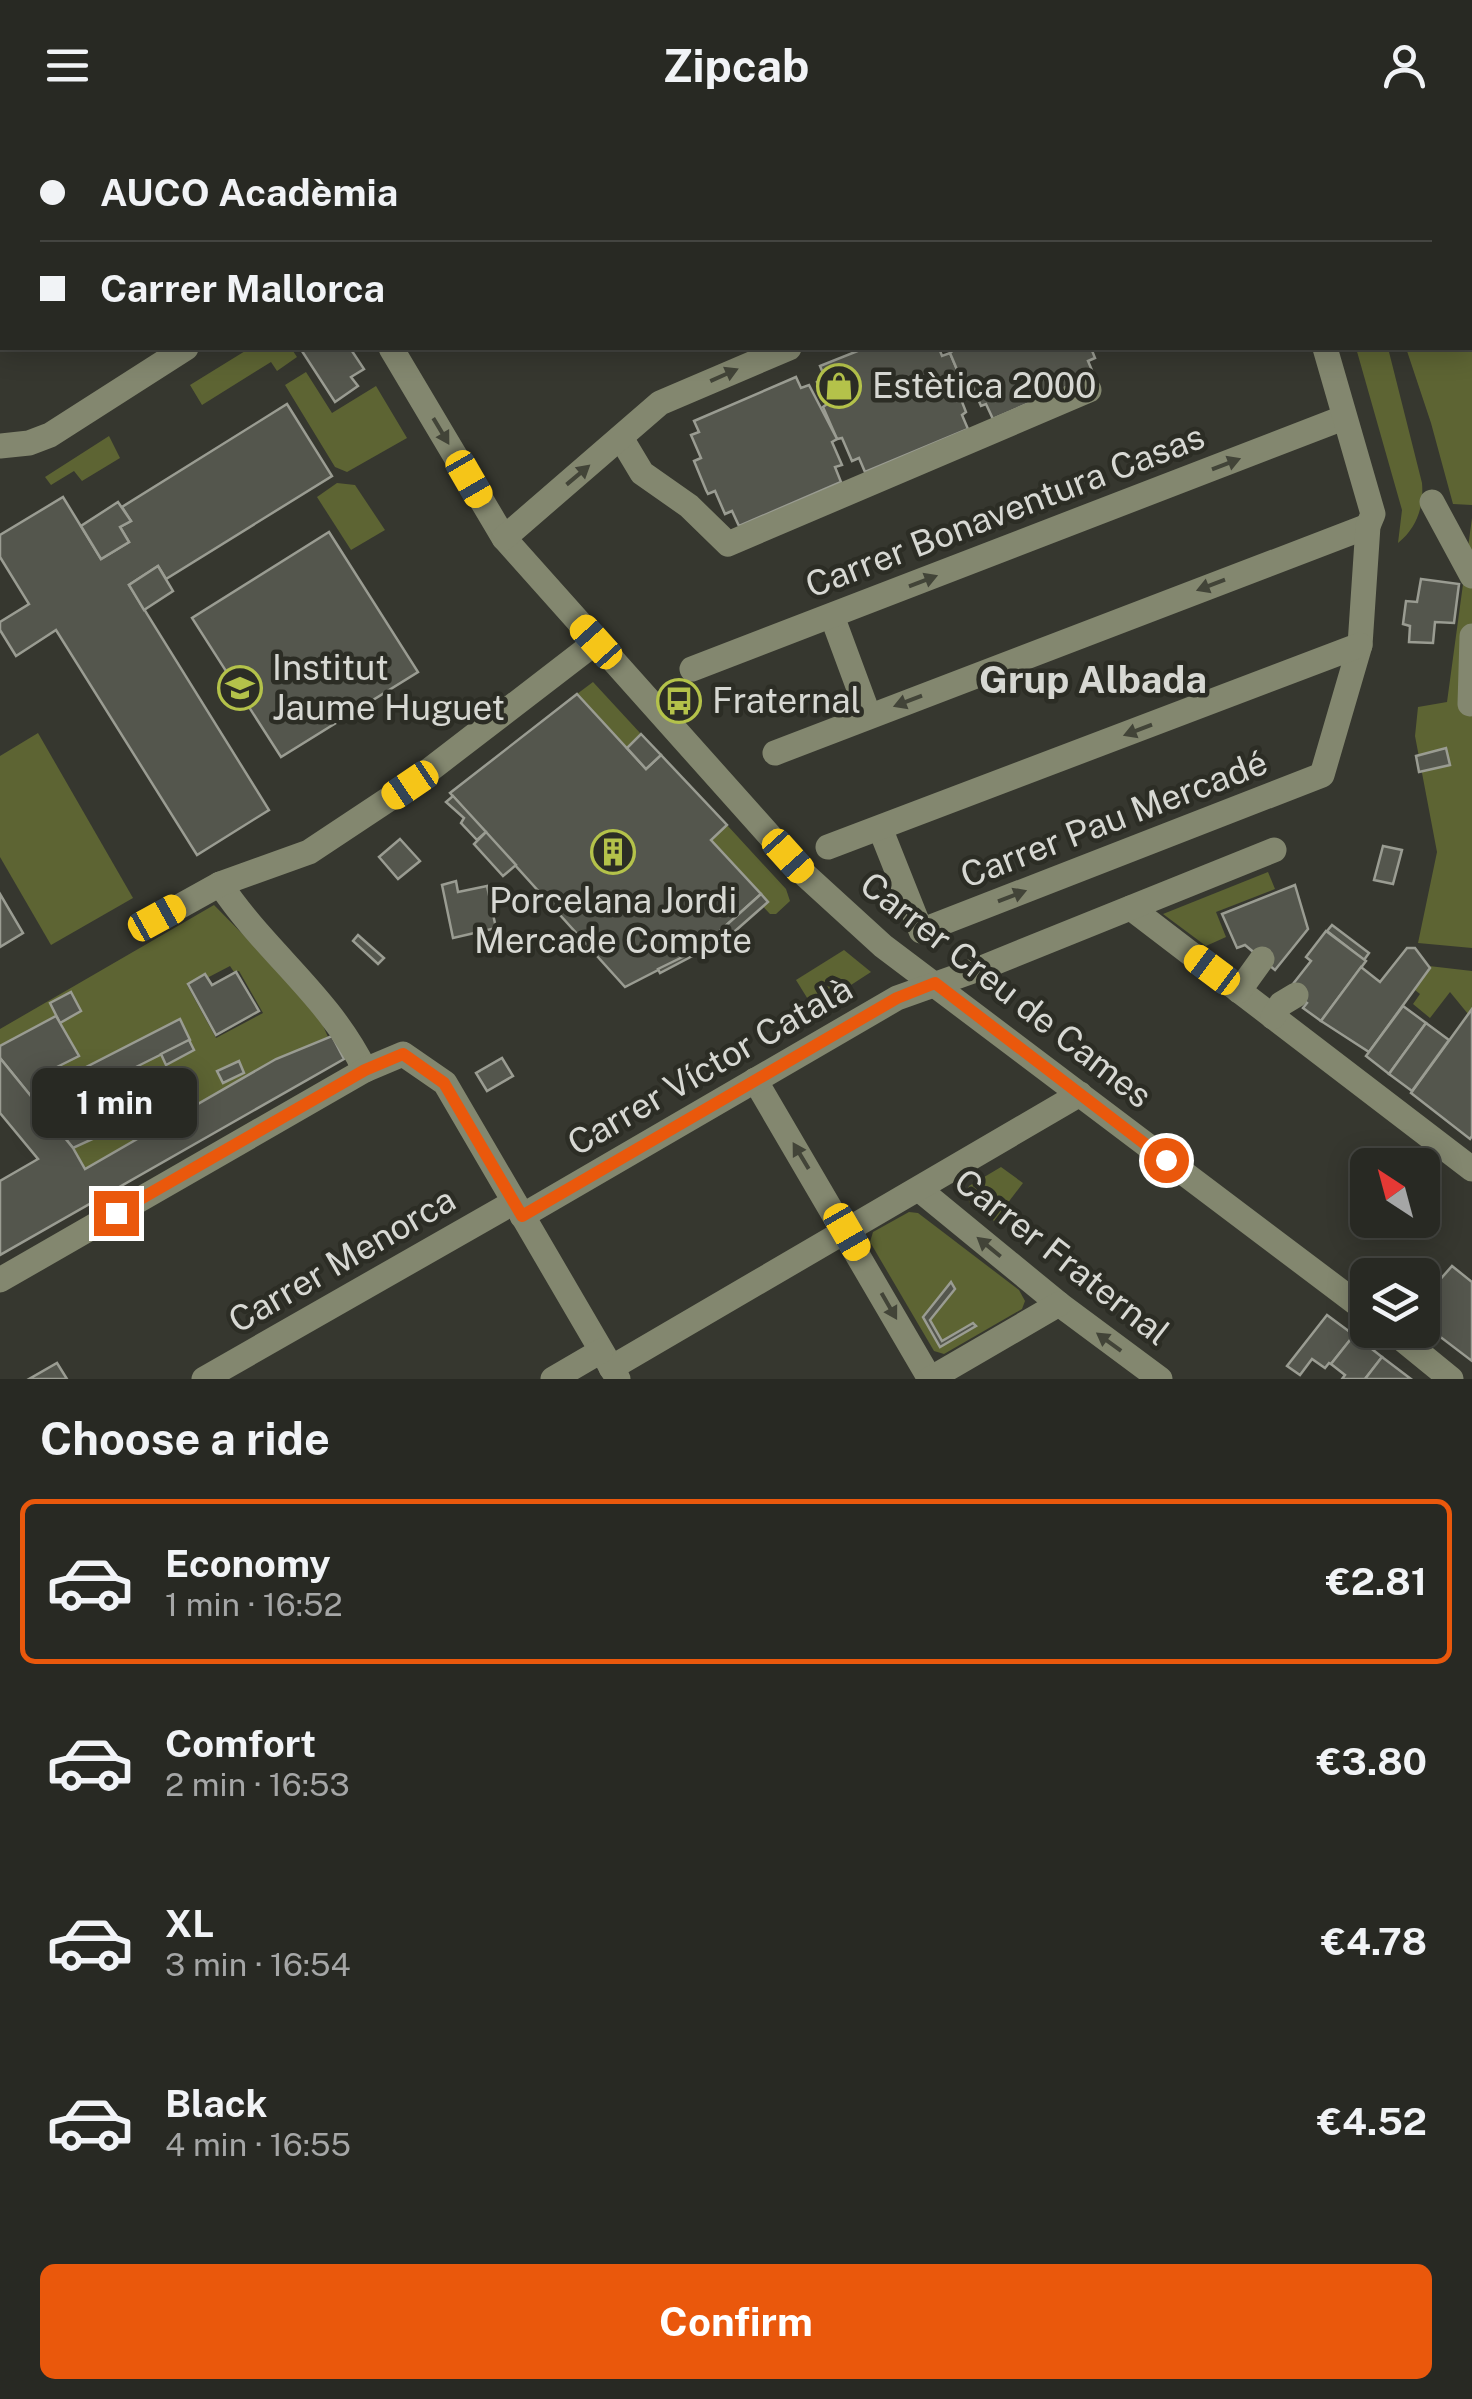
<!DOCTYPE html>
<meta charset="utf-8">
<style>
body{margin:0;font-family:"Public Sans",sans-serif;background:#30312b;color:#f1f3f6;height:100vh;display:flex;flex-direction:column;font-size:38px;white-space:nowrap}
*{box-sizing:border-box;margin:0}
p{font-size:32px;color:#a5a6a6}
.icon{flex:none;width:55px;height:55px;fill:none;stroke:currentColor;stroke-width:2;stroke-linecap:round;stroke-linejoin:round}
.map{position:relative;height:1249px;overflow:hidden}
.details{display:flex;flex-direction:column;background:#282923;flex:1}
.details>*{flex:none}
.banner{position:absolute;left:0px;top:0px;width:1472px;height:220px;box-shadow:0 5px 25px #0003,0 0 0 2px #444541;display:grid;align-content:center;height:220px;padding:0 40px;background:#282923}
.needle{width:65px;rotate:324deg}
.tools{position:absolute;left:1350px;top:1018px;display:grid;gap:20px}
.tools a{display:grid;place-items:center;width:90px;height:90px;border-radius:15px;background:#282923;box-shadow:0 5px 25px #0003,0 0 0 2px #444541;font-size:50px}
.end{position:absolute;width:45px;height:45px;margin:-22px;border:12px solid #ea580c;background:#fff;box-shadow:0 0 0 5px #fff}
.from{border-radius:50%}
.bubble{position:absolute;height:70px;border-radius:15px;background:#282923;box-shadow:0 5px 25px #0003,0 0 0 2px #444541;font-size:32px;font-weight:700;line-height:70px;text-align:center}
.car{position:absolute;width:30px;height:60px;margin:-30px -15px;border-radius:12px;box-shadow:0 0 8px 2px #0007;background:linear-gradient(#f5c518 24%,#345 0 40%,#f5c518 0 76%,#345 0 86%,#f5c518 0)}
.banner b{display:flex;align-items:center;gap:35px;height:95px;font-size:38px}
.banner b+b{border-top:2px solid #444541}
.banner i{width:25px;height:25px;background:#f1f3f6}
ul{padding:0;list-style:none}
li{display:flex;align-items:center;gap:30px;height:165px;margin:0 20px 15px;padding:0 20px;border:5px solid transparent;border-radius:15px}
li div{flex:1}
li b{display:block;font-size:38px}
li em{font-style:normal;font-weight:700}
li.selected{border-color:#ea580c}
li>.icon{width:90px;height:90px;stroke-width:1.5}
h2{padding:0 40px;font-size:45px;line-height:120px}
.action{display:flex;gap:20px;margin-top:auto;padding:20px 40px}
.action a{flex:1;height:115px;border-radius:15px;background:#ea580c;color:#fff;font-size:40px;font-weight:700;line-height:115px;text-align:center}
header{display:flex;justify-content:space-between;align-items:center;height:130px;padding:0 40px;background:#282923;font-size:45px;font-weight:700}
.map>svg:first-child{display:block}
.green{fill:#5d6433;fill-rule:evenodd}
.building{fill:#54564d;stroke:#9a9c92;stroke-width:2.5}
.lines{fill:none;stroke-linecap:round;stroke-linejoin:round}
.minor{stroke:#83876f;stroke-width:25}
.oneway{fill:#424438}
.route{stroke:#ea580c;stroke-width:12}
.labels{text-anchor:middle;stroke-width:9;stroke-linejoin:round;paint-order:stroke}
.poi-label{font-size:35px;fill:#d7d8d3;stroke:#2c2d25;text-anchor:start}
.street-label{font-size:35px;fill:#d7d8d3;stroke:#2c2d25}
.neighbourhood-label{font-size:38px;font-weight:bold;fill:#d7d8d3;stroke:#2c2d25}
</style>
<header><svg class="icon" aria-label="menu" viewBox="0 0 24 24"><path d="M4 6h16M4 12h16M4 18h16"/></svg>Zipcab<svg class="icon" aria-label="person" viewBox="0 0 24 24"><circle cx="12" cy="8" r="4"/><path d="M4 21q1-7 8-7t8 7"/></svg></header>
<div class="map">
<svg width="1472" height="1249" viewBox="0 0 1472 1249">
<rect width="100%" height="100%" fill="#36372f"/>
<g class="green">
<polygon points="1365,0 1472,0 1472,375 1453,374 1431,293 1406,218 1470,218 1470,2 1363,2"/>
<polygon points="250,218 291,218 297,227 277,241 271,232 202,275 190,255"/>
<path d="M1356 218H1388L1422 353C1424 376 1417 398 1398 413L1402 380Z"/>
<polygon points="306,242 332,283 376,256 407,308 347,342 335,337 285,255"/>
<polygon points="109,306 120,328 82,351 74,341 51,355 45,347"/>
<polygon points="337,353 355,355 385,400 351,420 317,367"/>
<polygon points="1472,388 1472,818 1418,813 1437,722 1415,606 1418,577 1447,572"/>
<polygon points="593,552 641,604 627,618 577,564"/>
<polygon points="38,603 133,768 51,815 0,727 0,626"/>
<polygon points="727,695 786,759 790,771 776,784 770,784 756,769 760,764 711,710"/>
<polygon points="1268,742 1275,759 1216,782 1226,807 1206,816 1163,784"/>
<path d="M214 775 322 885 320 889 328 907 276 929 85 1039 73 1018 154 981 146 968 112 983 100 955 189 910 180 890 47 957 41 945 79 926 60 893 80 881 71 862 51 873 56 886 0 916V899ZM230 836 234 842 239 841 263 883 216 908 187 855 205 845 207 848Z"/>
<polygon points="844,820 871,842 814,879 796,850"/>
<polygon points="1429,836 1472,841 1472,879 1468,884 1450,862 1430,888 1413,874 1420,864 1415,860"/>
<polygon points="1001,1037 1023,1053 994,1091 986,1084 993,1074 979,1063 970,1074 966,1064 969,1056"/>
<polygon points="909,1082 918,1083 1019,1160 1025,1171 1022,1179 944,1224 934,1221 870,1112 873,1102"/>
</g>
<g class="building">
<polygon points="300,218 350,218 364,239 351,247 358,256 335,272"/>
<polygon points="865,218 939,218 942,226 950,223 964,256 957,259 966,282 962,285 968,299 865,342 859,328 852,331 842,308 837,309 823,277 827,274 817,252 825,248 820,236"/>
<polygon points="956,218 1091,218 1095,228 1088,231 1094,245 993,289 986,274 981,276 971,253 964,256 950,223"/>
<polygon points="796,247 801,258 809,255 837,309 832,312 842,335 835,337 841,352 739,396 732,381 725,384 715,361 708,364 706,360 694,331 701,328 691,305 699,302 694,291"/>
<polygon points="287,274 332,346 166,449 158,436 129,455 269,680 197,725 56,500 16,526 0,500 0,492 29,474 0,427 0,405 63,367 101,429 129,412 120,397 131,391 122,377"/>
<polygon points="118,372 131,391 120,397 129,412 101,429 81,396"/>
<polygon points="329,402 418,542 281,627 192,488"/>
<polygon points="158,436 173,461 144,480 129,455"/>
<polygon points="1421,449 1459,454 1454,493 1435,492 1433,513 1409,512 1410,496 1403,494 1406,471 1417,472"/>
<polygon points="577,564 646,639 661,625 727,695 711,710 761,764 701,818 625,857 450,663"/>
<polygon points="641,604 661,625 646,639 627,618"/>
<polygon points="1446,618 1450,635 1419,642 1416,626"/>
<polygon points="453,666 486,702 477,710 461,693 464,688 446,672"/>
<polygon points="486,702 516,735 503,746 474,714"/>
<polygon points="400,709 420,731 398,749 379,727"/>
<polygon points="1383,716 1402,720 1393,754 1374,750"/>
<polygon points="456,751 458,762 487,756 496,798 453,808 442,755"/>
<polygon points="1295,755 1308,799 1275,840 1245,815 1237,818 1222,784"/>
<polygon points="0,764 23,803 0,817"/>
<polygon points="761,764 768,772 709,824 704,820 660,843 658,839 701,818"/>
<polygon points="1332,795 1369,823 1364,830 1327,801"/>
<polygon points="1326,801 1366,831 1321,891 1303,878 1307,873 1289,859 1311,831 1306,827"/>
<polygon points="358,805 384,828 378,834 353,811"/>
<polygon points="1407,818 1415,818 1430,838 1369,922 1321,891 1361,837 1380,852"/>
<polygon points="236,842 259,881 216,905 188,854 205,844 212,855"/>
<polygon points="71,862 81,881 60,893 50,873"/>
<polygon points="1403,876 1426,893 1389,944 1366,926"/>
<polygon points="1472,879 1472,1006 1470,1009 1411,963"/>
<polygon points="56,886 79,926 41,945 47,957 180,889 190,910 100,955 112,983 147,968 154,981 73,1018 0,928 0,916"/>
<polygon points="1426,893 1449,910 1412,961 1389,944"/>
<polygon points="332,906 344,929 0,1125 0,1051 38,1029 0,983 0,928 73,1018 85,1039 276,929"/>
<polygon points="189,910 194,920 166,935 161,924"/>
<polygon points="502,928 513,946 487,961 476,943"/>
<polygon points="239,931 244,943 223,953 217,941"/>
<polygon points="1452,1136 1472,1152 1472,1231 1422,1193 1422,1170"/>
<polygon points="951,1152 955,1159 930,1190 942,1211 973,1193 976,1196 940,1217 923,1187"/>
<polygon points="1327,1185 1354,1205 1331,1234 1329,1233 1325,1238 1312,1229 1300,1245 1287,1236"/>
<polygon points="1354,1205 1382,1227 1365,1249 1342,1249 1345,1245 1331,1234"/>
<polygon points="1382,1227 1411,1249 1365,1249"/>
<polygon points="57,1233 67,1249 29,1249"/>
</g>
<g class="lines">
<g class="minor">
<polyline points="268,0 269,2"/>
<polyline points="927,0 927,2"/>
<polyline points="1274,0 1274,2"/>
<polyline points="102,2 106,0"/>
<polyline points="391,218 504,408 803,743 883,816 1368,1182"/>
<polyline points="621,308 642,343 689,376 728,414 1089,260"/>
<polyline points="0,316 29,313 50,305 186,218"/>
<polyline points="1432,372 1472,446"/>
<polyline points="504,408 660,273 789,218"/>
<polyline points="832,486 869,586"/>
<polyline points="692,539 1343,288"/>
<polyline points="1470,574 1472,506"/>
<polyline points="775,623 1368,396"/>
<polyline points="880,698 921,801 1322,645 1360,515 1368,396 1373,384 1325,218"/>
<polyline points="828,717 1360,515"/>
<path d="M220 754C266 823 328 865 365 940"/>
<polyline points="1131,778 1472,1039"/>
<polyline points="157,789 220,754 309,722 410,655 596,512"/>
<polyline points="1239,861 1262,829"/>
<polyline points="1273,887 1281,874 1296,865"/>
<polyline points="755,950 930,1249"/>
<polyline points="920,1060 1059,1174 1160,1249"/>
<polyline points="522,1086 897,868 984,837 1274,720"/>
<polyline points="0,1150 365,940 403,924 445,953 618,1249"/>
<polyline points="1391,1200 1451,1249"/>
<polyline points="611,1238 1080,964"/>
<polyline points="204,1249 514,1072"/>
<polyline points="553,1249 601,1221"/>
<polyline points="930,1249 1059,1174"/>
</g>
</g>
<defs><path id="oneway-solid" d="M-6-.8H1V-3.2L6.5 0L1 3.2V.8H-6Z" transform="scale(2.5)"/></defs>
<g class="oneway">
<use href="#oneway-solid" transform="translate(724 245) rotate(-24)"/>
<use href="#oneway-solid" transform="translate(441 301) rotate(59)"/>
<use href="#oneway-solid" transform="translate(1226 334) rotate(-21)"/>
<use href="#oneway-solid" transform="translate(578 345) rotate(-40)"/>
<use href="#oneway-solid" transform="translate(923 451) rotate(-21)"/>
<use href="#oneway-solid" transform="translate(1211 455) rotate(159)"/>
<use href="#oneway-solid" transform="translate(908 571) rotate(159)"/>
<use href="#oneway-solid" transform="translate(1138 600) rotate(159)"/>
<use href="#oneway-solid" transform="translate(1012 766) rotate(-21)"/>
<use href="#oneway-solid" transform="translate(801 1026) rotate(-121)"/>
<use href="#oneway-solid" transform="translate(989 1117) rotate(-141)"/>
<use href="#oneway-solid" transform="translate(889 1176) rotate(60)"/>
<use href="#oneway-solid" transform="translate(1109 1212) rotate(-144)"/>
</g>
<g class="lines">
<polyline class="route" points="116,1083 365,940 403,924 444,953 522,1086 897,868 935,853 1166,1030"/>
</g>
<defs>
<g id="shop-ring" transform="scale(2.25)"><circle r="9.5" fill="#2c2d25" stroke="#b4c24a" stroke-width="1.5"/><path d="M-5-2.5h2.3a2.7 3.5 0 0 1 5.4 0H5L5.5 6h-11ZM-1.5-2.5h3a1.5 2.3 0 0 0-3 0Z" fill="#b4c24a"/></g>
<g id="school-ring" transform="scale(2.25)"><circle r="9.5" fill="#2c2d25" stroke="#b4c24a" stroke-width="1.5"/><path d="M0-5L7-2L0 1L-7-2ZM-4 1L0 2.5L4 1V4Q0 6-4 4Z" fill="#b4c24a"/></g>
<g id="bus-ring" transform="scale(2.25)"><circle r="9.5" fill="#2c2d25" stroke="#b4c24a" stroke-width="1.5"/><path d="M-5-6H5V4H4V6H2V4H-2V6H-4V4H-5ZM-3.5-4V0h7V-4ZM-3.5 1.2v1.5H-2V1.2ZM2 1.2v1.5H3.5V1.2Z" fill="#b4c24a"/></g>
<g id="building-ring" transform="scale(2.25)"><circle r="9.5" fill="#2c2d25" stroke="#b4c24a" stroke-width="1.5"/><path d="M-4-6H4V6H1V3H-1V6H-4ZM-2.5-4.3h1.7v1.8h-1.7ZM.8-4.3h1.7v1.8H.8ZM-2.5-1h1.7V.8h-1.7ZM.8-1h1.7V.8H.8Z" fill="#b4c24a"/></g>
</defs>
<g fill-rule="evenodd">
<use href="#shop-ring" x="839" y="256"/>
<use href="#school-ring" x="240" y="558"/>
<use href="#bus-ring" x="679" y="571"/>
<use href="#building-ring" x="613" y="722"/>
</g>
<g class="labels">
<g class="poi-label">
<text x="872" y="268">Estètica 2000</text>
<text x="272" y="550">Institut<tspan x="272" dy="40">Jaume Huguet</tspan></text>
<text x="712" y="583">Fraternal</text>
<text x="613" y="783" text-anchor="middle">Porcelana Jordi<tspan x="613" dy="40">Mercade Compte</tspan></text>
</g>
<g class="street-label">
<text transform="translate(1005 381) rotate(-21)" y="12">Carrer Bonaventura Casas</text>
<text transform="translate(1114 689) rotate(-21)" y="12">Carrer Pau Mercadé</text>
<text transform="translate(1006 860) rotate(38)" y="12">Carrer Creu de Cames</text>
<text transform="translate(710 936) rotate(-30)" y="12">Carrer Víctor Català</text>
<text transform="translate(1062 1127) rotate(38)" y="12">Carrer Fraternal</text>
<text transform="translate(342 1130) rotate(-30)" y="12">Carrer Menorca</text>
</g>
<g class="neighbourhood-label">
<text x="1093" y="563">Grup Albada</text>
</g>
</g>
</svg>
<div class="tools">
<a><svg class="needle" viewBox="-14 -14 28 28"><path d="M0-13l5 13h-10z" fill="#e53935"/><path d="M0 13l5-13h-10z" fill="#a5a6a6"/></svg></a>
<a><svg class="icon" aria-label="layers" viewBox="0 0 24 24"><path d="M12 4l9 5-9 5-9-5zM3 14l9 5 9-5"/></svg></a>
</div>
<i class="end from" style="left:1166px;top:1030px"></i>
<i class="end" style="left:116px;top:1083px"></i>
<div class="bubble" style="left:32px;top:938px;width:165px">1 min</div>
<i class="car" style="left:469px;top:349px;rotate:150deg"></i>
<i class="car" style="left:596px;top:512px;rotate:318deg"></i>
<i class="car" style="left:410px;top:655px;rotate:236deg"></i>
<i class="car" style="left:788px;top:726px;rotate:138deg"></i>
<i class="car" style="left:157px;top:788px;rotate:61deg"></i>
<i class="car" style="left:1212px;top:840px;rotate:307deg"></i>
<i class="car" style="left:847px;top:1102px;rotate:150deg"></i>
<div class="banner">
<b><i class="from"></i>AUCO Acadèmia</b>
<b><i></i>Carrer Mallorca</b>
</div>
</div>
<section class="details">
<h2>Choose a ride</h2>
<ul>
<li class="selected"><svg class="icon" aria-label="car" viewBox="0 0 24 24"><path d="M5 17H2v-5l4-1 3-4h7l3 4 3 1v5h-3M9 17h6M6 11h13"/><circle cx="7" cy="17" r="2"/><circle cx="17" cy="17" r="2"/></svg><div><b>Economy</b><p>1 min · 16:52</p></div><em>€2.81</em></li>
<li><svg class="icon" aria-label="car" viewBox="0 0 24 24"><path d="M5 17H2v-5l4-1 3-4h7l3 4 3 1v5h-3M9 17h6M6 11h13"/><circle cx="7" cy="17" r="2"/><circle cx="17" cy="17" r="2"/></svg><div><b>Comfort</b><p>2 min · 16:53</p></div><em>€3.80</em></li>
<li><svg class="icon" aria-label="car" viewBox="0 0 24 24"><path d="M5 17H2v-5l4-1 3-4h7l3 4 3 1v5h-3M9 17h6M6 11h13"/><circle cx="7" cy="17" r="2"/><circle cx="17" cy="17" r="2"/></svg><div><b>XL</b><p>3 min · 16:54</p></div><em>€4.78</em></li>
<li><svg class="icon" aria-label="car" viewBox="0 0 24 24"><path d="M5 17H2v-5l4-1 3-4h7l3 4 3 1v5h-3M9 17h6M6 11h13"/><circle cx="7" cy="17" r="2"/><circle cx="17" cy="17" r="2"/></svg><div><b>Black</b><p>4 min · 16:55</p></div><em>€4.52</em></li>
</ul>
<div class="action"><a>Confirm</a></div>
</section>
